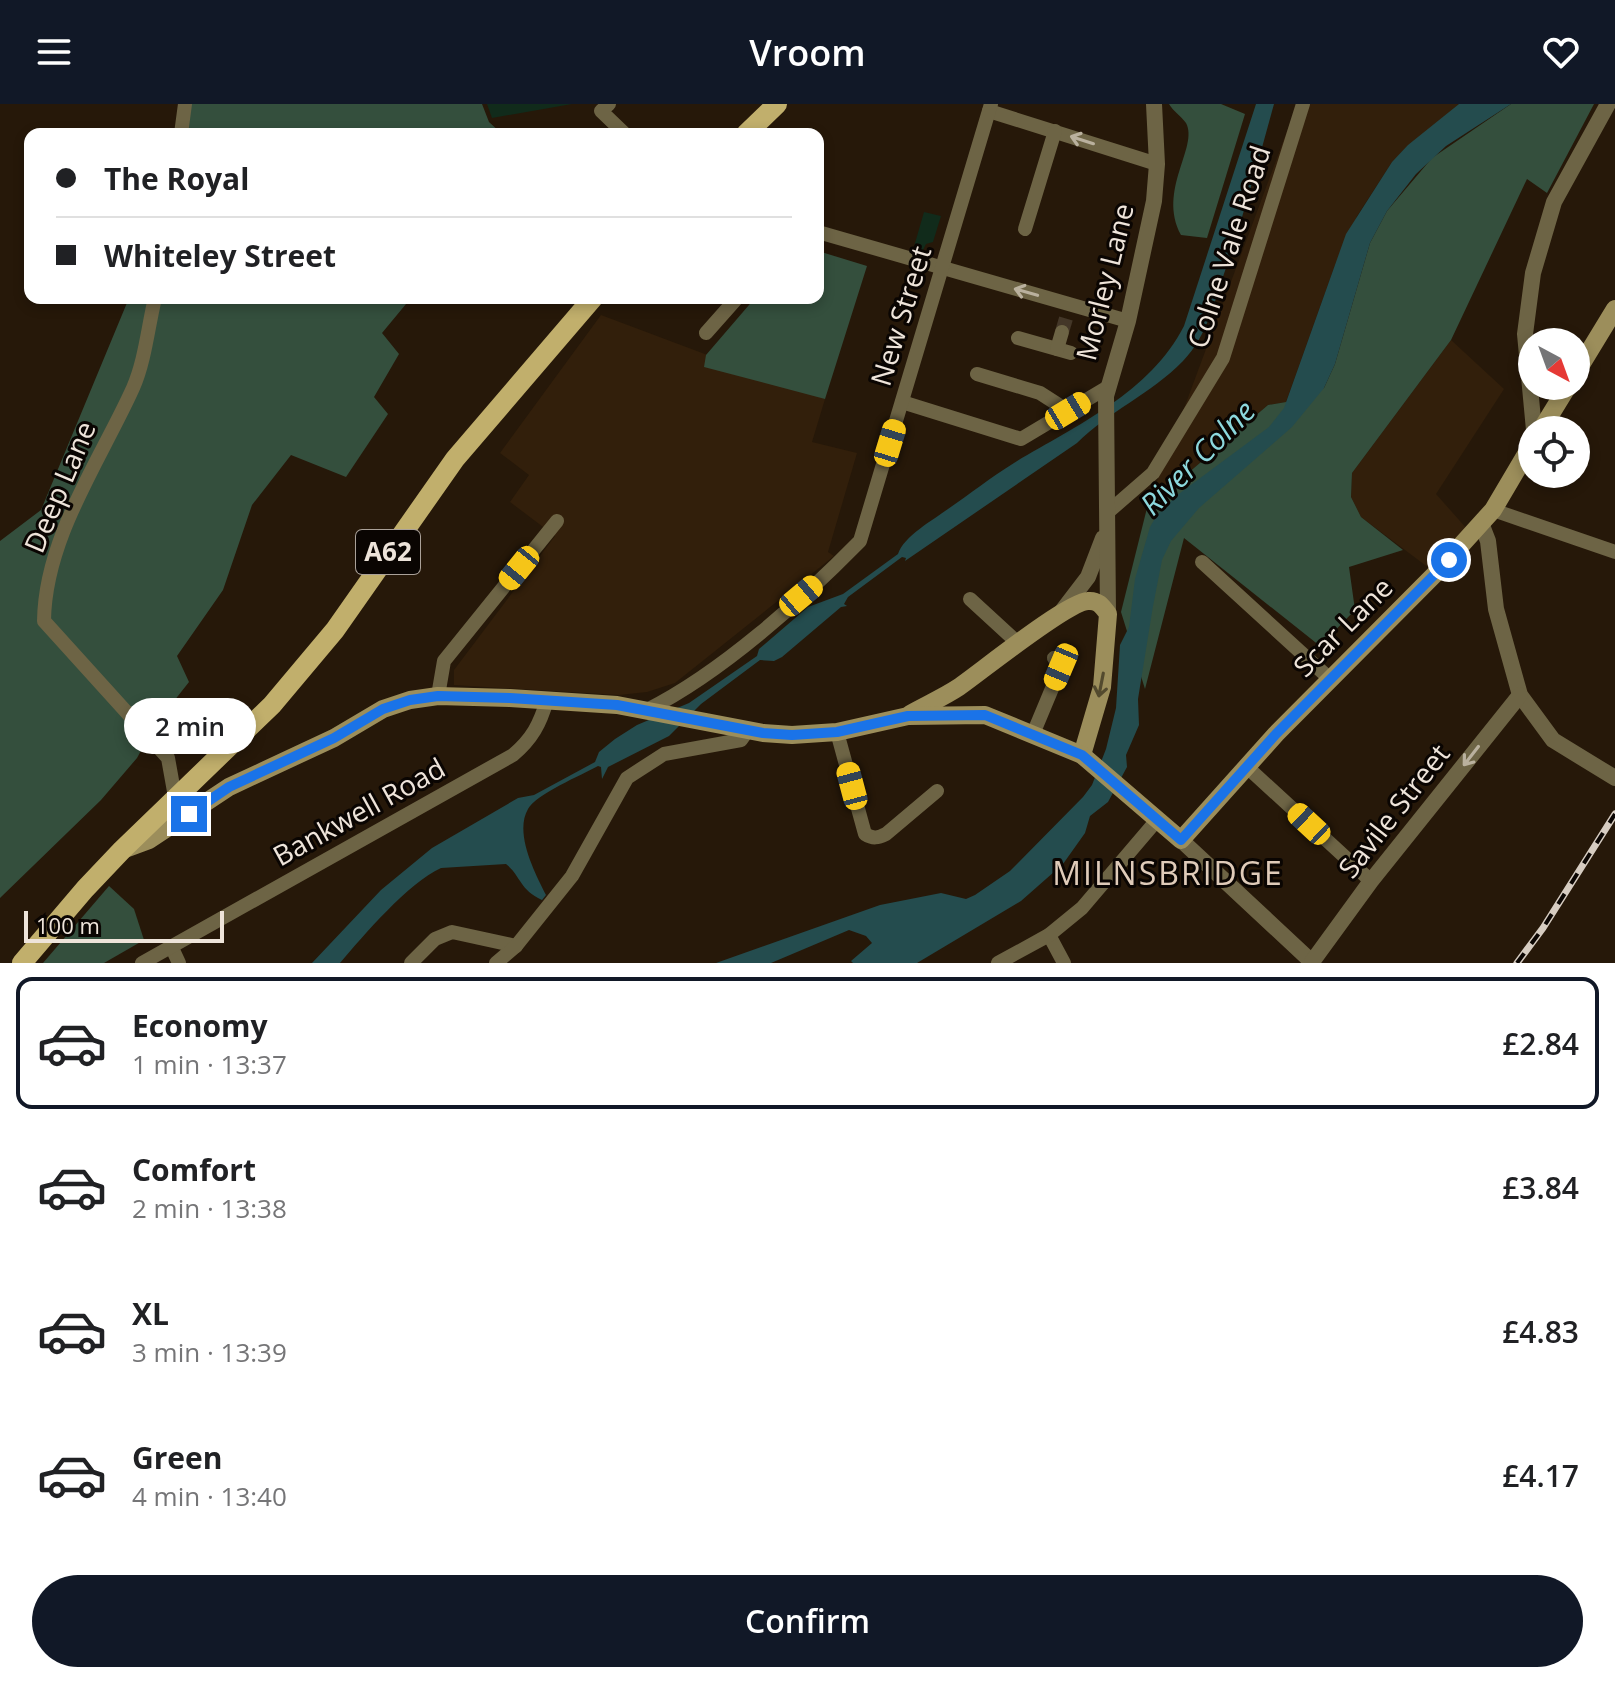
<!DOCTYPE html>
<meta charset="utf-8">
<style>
body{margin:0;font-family:"Open Sans",sans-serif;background:#f2f2f2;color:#202124;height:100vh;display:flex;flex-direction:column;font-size:30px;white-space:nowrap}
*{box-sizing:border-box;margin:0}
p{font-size:26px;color:#757577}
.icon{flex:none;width:44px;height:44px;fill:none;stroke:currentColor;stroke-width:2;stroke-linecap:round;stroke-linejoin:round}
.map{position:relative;height:859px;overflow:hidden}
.panel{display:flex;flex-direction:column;background:#fff;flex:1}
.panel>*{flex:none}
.banner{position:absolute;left:24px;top:24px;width:800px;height:176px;border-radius:16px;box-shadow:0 4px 12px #0003;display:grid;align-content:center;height:176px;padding:0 32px;background:#fff}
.needle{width:52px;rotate:139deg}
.fabs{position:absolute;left:1518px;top:224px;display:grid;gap:16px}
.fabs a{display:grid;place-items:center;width:72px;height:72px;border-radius:50%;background:#fff;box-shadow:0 4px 12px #0003;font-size:40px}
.scale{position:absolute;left:24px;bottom:20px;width:200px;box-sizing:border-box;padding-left:8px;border:4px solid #eee4da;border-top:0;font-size:22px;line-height:28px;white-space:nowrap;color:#eee4da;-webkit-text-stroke:6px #0a0502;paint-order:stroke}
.end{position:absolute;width:36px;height:36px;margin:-18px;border:10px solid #1a73e8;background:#fff;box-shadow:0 0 0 4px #fff}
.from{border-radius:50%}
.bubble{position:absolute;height:56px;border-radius:28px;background:#fff;box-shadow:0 4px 12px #0003;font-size:26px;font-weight:600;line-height:56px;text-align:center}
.car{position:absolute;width:24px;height:48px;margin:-24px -12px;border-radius:10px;box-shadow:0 0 6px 2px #0007;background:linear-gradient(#f5c518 24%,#345 0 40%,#f5c518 0 76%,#345 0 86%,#f5c518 0)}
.banner b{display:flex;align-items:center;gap:28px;height:76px;font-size:30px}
.banner b+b{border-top:2px solid #e0e0e0}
.banner i{width:20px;height:20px;background:#202124}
ul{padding:14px 0 0;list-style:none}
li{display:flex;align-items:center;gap:24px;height:132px;margin:0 16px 12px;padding:0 16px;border:4px solid transparent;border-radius:16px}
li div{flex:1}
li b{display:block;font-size:30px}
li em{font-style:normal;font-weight:600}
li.current{border-color:#111827}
li>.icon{width:72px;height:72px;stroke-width:1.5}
.cta{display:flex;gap:16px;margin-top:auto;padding:16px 32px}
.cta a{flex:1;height:92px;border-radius:48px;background:#111827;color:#fff;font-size:32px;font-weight:600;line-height:92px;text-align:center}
header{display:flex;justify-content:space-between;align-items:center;height:104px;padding:0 32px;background:#111827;color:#fff;font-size:36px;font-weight:600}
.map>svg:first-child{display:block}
.built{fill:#321f0b}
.green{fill:#112b1b}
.forest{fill:#344f3d}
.water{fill:#244c4e}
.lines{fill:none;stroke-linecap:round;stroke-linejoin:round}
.minor-tunnel{stroke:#443728;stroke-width:14;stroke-dasharray:14 7;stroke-linecap:butt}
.minor{stroke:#6d6445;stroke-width:14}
.tertiary{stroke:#6d6445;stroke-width:16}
.secondary{stroke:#9c8e5b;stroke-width:18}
.primary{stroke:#c1af6c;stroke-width:20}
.rail-casing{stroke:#d6ccc1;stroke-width:7}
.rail{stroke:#0a0502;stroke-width:4;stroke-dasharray:12;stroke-linecap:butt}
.oneway{stroke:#bab19e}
.oneway2{stroke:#534a2e}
.route{stroke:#1a73e8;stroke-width:10}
.labels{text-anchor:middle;stroke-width:6;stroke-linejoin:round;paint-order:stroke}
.shield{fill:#0a0502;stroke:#aaa199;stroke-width:2}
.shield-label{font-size:26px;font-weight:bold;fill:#eee4da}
.street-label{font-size:28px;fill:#eee4da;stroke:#0a0502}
.water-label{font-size:30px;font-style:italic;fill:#8cd8dd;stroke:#0a0502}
.quarter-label{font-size:32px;letter-spacing:2px;fill:#dfcbb9;stroke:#0a0502}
</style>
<header><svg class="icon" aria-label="menu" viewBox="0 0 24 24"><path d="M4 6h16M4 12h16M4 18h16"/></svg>Vroom<svg class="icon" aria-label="heart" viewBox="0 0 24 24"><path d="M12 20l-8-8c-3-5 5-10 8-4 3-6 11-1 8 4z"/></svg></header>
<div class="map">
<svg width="1615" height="859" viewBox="0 0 1615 859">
<rect width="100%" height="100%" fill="#261809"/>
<g class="built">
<polygon points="1297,0 1459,0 1392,58 1357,112 1335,161 1286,298 1268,301 1147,404"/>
<polygon points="601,211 825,295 812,338 857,349 828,448 834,452 675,579 647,588 619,591 454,581 454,566 555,432 510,398 529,371 500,349"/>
<polygon points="1451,236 1504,285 1436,390 1467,425 1429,464 1361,413 1351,393 1352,369"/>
</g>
<g class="green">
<polygon points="487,0 572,0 492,14"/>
<polygon points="924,108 941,112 933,138 926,140 922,148 913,146"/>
</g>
<g class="forest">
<polygon points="186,0 482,0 489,18 502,30 174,30"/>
<path d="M1169 0H1221L1245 10 1207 134 1181 131C1157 86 1199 43 1186 19 1181 12 1173 7 1169 0Z"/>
<polygon points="1511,0 1594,0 1547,89 1527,75 1451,236 1352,369 1351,393 1361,413 1403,446 1349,463 1355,506 1320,542 1184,434 1145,585 1121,508 1147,404 1268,301 1286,298 1324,284 1335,260 1370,139 1387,107 1432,54"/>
<polygon points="818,147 867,162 825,295 704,263 706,251 755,194 818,194"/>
<polygon points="129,194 411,194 382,229 399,250 374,293 388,310 346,373 291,351 252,401 223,486 177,552 189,578 155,621 137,654 101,696 0,794 0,437 41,406"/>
<polygon points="109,782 134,805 144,836 104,859 43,859"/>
</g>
<g class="water">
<path d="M1256 0H1274C1259 55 1244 110 1226 164 1214 198 1208 231 1183 257 1151 290 1109 307 1077 339L905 457 906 454 902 453 848 493 844 500 847 502 841 503 782 553 774 557 760 556 701 600 669 632 608 663 602 675 601 663 598 662C582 671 536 690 528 705 514 729 535 769 546 791L542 796C519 785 521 772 506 760L441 764C408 779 364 831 340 859H312L381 786 432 744 518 694 534 691 595 658 599 648 615 635 637 621 689 599 757 552 759 545 808 503 843 490 898 450C904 432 933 416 948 405 970 390 991 373 1014 359 1075 322 1150 289 1184 222Z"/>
<polygon points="1459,0 1511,0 1446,42 1416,70 1387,107 1370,139 1335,260 1324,284 1292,323 1199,404 1171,437 1162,456 1153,502 1138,595 1139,621 1126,651 1127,663 1108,698 1090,712 1085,729 1063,760 1021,797 917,859 853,859 851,857 872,839 866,832 849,826 771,859 716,859 880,801 941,789 966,795 975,791 1010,767 1083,693 1092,681 1106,645 1116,604 1120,541 1129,523 1135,475 1150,423 1157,411 1176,392 1269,323 1284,304 1346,130 1392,58 1408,41"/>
</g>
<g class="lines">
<polyline class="minor-tunnel" points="1062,228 1067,211"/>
<g class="minor">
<polyline points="609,0 601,7 625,30"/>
<polyline points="989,7 1157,60"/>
<polyline points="181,30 185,0"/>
<polyline points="1025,125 1055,27"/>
<polyline points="818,128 1128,217"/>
<path d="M155 194C148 223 145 257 133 284 100 357 45 434 44 517L168 654 175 693"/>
<polyline points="706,229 737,194"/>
<polyline points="1018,234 1071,249"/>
<polyline points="1057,245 1062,228"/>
<polyline points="977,270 1040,289 1068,307"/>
<polyline points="902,298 1021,335 1108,283"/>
<polyline points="1493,406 1615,448"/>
<polyline points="1107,409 1153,369 1223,254 1303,0"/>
<polyline points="1202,458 1330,575"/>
<polyline points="970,495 1019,540"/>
<polyline points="438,592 444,557 557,417"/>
<path d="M647 606C721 569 802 496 860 437L991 0"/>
<path d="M837 628 865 730C873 735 878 734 886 730L937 687"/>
<polyline points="1033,630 1061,563 1054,554"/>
<polyline points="1246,662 1371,777"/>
<polyline points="1049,831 1064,859"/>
<polyline points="172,844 179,859"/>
<path d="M142 859 513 651C532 635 540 620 547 596"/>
<polyline points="411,859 435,835 452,828 516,842"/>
<polyline points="496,859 516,842 572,772 627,674 664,650 741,636 748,626"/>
<polyline points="998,859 1049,831 1082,804 1157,716"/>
</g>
<g class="tertiary">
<polyline points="1534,326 1525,230 1533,169 1554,98 1608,0"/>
<polyline points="1481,419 1488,437 1496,505 1520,591 1553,636 1615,674"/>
<polyline points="1062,507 1088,473 1103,434"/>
<polyline points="1108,510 1106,292 1128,217 1154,97 1157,60 1154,0"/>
<polyline points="1181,736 1313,859"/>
<polyline points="1312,858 1371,777 1520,591"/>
</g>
<g class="secondary">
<polyline points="1576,269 1615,205"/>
<polyline points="1541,326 1568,282"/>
<path d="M910 610C926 601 944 593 959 583 982 567 1067 498 1088 497 1098 496 1102 502 1108 510L1102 583 1082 651"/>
<polyline points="122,746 149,736 229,683 334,634 383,605 410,596 438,592 510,594 617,601 763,629 792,631 837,628 908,612 985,611 1082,651 1181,736 1276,630 1435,470 1493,406 1532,340"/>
</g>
<g class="primary">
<polyline points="746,30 777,0"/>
<polyline points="22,859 85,785 122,746 272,601 335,526 455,355 593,194"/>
</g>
<g class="rail-casing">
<polyline id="rail" points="1517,859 1543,824 1615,710"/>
</g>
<use href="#rail" class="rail"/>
</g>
<defs><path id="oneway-shaft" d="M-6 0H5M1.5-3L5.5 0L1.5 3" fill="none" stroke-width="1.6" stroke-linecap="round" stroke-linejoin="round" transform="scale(2)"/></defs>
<g class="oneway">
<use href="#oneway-shaft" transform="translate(1082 36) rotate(-162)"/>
<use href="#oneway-shaft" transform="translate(1026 188) rotate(-164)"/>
<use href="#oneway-shaft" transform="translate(1471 652) rotate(128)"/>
</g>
<use class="oneway2" href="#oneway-shaft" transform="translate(1101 581) rotate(101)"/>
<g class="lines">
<polyline class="route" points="189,710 229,683 334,634 383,605 410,596 438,592 510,594 617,601 763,629 792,631 837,628 908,612 985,611 1082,651 1181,736 1276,630 1449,456"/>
</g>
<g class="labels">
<rect class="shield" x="356" y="426" width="64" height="44" rx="6"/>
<g class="shield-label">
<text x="388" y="457">A62</text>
</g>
<g class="street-label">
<text transform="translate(1229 143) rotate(-72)" y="10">Colne Vale Road</text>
<text transform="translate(1105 178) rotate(-76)" y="10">Morley Lane</text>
<text transform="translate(901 212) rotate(-73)" y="10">New Street</text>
<text transform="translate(60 383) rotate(-67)" y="10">Deep Lane</text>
<text transform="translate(1343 523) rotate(-45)" y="10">Scar Lane</text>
<text transform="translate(1394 707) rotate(-52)" y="10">Savile Street</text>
<text transform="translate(359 708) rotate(-29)" y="10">Bankwell Road</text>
</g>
<g class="water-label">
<text transform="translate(1198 354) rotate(-45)" y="10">River Colne</text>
</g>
<g class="quarter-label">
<text x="1168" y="781">MILNSBRIDGE</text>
</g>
</g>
</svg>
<div class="fabs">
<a><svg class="needle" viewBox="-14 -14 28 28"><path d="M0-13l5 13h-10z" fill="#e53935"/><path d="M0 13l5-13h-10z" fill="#757577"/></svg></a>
<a><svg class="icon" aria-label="locate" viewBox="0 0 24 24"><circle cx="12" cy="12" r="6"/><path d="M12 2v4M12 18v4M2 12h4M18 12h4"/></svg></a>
</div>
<div class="scale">100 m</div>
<i class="end from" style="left:1449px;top:456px"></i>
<i class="end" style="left:189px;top:710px"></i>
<div class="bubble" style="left:124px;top:594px;width:132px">2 min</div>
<i class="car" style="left:1068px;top:307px;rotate:59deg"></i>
<i class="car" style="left:890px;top:339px;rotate:17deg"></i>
<i class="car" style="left:519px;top:464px;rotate:219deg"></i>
<i class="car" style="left:801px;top:492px;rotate:50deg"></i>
<i class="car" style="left:1061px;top:563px;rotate:203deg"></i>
<i class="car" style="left:852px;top:682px;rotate:345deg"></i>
<i class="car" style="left:1309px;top:720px;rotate:313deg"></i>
<div class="banner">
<b><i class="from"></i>The Royal</b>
<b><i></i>Whiteley Street</b>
</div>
</div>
<section class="panel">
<ul>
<li class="current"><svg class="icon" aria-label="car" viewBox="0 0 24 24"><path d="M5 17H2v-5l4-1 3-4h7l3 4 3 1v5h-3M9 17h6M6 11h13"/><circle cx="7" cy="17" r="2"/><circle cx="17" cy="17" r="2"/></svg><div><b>Economy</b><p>1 min · 13:37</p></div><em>£2.84</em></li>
<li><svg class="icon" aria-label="car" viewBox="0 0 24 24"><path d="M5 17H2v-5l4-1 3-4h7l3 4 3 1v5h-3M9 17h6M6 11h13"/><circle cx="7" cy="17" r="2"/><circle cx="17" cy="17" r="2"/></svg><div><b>Comfort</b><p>2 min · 13:38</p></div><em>£3.84</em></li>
<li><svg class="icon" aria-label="car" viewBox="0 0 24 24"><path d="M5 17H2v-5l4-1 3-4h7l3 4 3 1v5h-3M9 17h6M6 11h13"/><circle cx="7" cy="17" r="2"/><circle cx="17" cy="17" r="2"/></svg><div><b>XL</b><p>3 min · 13:39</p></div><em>£4.83</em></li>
<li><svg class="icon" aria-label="car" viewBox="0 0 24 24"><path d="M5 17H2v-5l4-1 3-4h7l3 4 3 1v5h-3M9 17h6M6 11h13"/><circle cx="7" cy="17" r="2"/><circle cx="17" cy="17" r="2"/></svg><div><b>Green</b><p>4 min · 13:40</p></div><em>£4.17</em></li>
</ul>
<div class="cta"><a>Confirm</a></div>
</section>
